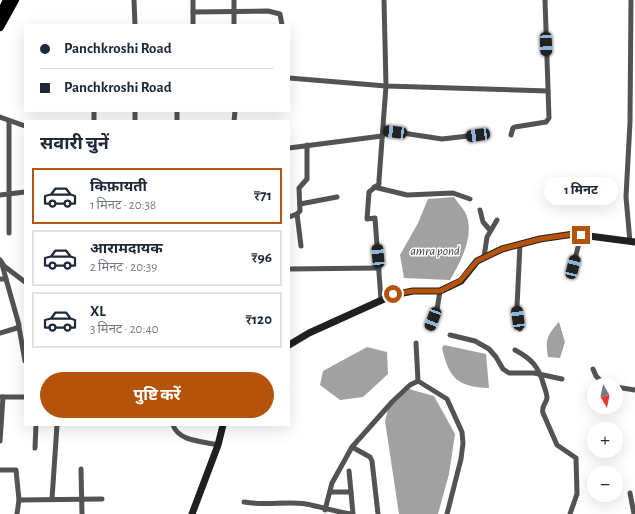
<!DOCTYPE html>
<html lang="hi">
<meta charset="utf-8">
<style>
body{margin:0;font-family:"Alegreya Sans","Noto Sans Devanagari",sans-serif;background:#f6f6f7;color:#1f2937;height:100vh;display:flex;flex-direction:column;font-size:15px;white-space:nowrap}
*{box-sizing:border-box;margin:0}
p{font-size:13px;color:#747a83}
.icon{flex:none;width:22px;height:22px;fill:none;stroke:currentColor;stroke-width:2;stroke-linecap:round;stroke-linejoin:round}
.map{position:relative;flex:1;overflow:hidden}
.sheet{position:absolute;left:24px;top:120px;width:266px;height:306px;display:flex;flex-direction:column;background:#fff;border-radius:0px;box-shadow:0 4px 16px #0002}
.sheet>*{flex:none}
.banner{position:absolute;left:24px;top:24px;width:266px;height:88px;border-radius:0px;box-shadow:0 4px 16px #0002;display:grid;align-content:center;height:88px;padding:0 16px;background:#fff}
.needle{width:26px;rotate:171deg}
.controls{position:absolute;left:587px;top:378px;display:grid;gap:8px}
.controls a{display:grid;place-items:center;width:36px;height:36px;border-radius:50%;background:#fff;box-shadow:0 4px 16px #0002;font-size:20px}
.end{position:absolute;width:18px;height:18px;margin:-9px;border:5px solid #b45309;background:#fff;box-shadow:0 0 0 2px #fff}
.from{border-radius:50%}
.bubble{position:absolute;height:28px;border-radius:14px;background:#fff;box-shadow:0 4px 16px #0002;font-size:13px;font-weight:700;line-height:28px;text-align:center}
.car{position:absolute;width:12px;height:24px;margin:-12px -6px;border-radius:5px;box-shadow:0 0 3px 1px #0007;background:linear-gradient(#222 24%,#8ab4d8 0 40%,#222 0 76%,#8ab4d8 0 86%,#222 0)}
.banner b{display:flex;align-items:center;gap:14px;height:38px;font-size:15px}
.banner b+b{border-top:1px solid #e0e1e3}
.banner i{width:10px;height:10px;background:#1f2937}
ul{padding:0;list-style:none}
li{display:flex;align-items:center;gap:12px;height:56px;margin:0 8px 6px;padding:0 8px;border:2px solid #e0e1e3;border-radius:0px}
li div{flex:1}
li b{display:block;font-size:15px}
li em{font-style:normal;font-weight:700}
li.current{border-color:#b45309}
li>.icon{width:36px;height:36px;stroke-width:1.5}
h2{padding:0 16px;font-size:18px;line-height:48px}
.action{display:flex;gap:8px;margin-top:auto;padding:8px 16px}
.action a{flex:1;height:46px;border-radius:24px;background:#b45309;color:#fff;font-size:16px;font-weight:700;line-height:46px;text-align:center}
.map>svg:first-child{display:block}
.water{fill:#a1a1a1}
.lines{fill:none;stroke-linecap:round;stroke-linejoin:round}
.street{stroke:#535353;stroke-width:5}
.secondary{stroke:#202020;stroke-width:7}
.primary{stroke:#000;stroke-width:8}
.route{stroke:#b45309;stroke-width:5}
.labels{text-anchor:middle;stroke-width:3;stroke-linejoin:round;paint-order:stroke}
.water-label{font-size:13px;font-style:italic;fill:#424242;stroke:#fff}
</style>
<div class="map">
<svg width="635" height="514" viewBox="0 0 635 514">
<rect width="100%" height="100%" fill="#fff"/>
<g class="water">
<path d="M454 197C457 202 462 207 465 212 476 234 461 261 450 280L404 278 400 255 418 223 428 199Z"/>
<path d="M559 322 565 342 560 358 548 357C545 340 547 335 559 322Z"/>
<path d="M444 345 486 354 489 388C457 387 449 378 442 348Z"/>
<polygon points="367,347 387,352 388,374 363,397 340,400 320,385 323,371"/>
<polygon points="409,389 434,396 455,434 449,474 438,514 399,514 385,421 388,409"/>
</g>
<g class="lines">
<g class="street">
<polyline points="134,0 135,25"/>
<polyline points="193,0 193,25"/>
<polyline points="193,12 268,11 280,14 282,25"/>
<polyline points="234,25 234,0"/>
<polyline points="289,78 386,86 548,91"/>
<polyline points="0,117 25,126"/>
<polyline points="94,121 94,111"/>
<polyline points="135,121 135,111"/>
<polyline points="177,121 177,111"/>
<polyline points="234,121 235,111"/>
<polyline points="383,130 442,139 477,135"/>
<polyline points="511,135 513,128 515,127 546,122 549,118 545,0"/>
<polyline points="289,148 382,136"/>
<polyline points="374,187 407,195 453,193 470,199"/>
<polyline points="0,195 25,192"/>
<polyline points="300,204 337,197"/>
<polyline points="480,210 483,222 490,230"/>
<polyline points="297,214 301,246"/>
<polyline points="289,217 297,214 300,211 299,188 307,179 307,145"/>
<polyline points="9,233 9,121"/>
<polyline points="630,242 626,197 630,122 631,0"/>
<polyline points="484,257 487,237 497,220"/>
<polyline points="0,260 4,266 25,282"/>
<polyline points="573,267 581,235"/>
<polyline points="289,269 379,268"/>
<polyline points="0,279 6,279 2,264"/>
<polyline points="381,300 375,218 367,219 369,192 379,184 379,180 386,86 384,0"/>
<polyline points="19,327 25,361"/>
<polyline points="430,328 437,310 440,291"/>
<polyline points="520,329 517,307 520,244"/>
<polyline points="0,333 17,328 19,325 6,279"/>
<polyline points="450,335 475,341 489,349 496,357 503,369 509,373 534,373 562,379"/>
<polyline points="416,343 418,381 447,399 462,432 463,443 461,459 447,514"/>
<path d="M515 350C532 359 539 367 544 386 545 389 547 394 547 398 546 404 541 406 543 413L557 445 576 458 577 494 570 514"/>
<polyline points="593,369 596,376 605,385"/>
<polyline points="616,387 635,390"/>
<polyline points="0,397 25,397"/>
<path d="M173 425C179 442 203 441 218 445"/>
<polyline points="0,441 3,397"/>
<polyline points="352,447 370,457 372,461 378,514"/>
<polyline points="35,448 36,425"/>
<polyline points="81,469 82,514"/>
<polyline points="0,470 16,470 19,500 17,514"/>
<polyline points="349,471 353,514"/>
<polyline points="330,492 351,492"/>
<polyline points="630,493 634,514"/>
<polyline points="52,499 57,425"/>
<polyline points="19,500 102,499"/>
<path d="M244 502C265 506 286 501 306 504 322 507 336 512 352 514"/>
<polyline points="325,510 332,483 352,447 392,402 410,385 418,381"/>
</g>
<g class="secondary">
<polyline points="289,345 309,333 393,295 413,291 440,291 461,281 477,261 502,249 540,239 574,234 635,242"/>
<polyline points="192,514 218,445 223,425"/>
</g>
<g class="primary">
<polyline points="0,14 7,0"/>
<polyline points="0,27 15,0"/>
</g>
</g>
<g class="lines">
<polyline class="route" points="393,294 413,291 440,291 460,281 477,261 502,249 540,239 574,234 581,235"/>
</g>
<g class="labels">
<g class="water-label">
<text x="435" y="255">amra pond</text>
</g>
</g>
</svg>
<div class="controls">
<a><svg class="needle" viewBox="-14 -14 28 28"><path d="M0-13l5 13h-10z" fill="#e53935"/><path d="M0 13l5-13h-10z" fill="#747a83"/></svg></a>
<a>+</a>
<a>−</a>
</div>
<i class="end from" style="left:393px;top:294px"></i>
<i class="end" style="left:581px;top:235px"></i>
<div class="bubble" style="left:544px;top:177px;width:74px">1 मिनट</div>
<i class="car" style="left:546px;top:44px;rotate:178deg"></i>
<i class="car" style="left:395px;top:132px;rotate:277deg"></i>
<i class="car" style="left:478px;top:135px;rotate:262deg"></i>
<i class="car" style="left:378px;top:256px;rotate:355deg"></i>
<i class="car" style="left:573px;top:267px;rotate:14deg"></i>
<i class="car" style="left:518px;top:318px;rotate:352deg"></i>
<i class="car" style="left:433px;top:319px;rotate:201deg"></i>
<div class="banner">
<b><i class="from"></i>Panchkroshi Road</b>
<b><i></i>Panchkroshi Road</b>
</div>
<section class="sheet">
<h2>सवारी चुनें</h2>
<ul>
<li class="current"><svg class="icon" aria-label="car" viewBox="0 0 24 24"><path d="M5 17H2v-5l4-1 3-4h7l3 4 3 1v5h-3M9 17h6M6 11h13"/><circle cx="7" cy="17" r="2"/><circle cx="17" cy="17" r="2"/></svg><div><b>किफ़ायती</b><p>1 मिनट · 20:38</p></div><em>₹71</em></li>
<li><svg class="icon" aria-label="car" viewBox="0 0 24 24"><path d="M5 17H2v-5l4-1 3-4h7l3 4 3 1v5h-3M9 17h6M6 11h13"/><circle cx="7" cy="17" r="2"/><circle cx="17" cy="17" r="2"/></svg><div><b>आरामदायक</b><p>2 मिनट · 20:39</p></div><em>₹96</em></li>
<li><svg class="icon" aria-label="car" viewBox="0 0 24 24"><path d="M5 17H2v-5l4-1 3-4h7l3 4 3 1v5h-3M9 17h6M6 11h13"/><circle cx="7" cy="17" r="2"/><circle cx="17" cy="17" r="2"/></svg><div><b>XL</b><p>3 मिनट · 20:40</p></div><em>₹120</em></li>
</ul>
<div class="action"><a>पुष्टि करें</a></div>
</section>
</div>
